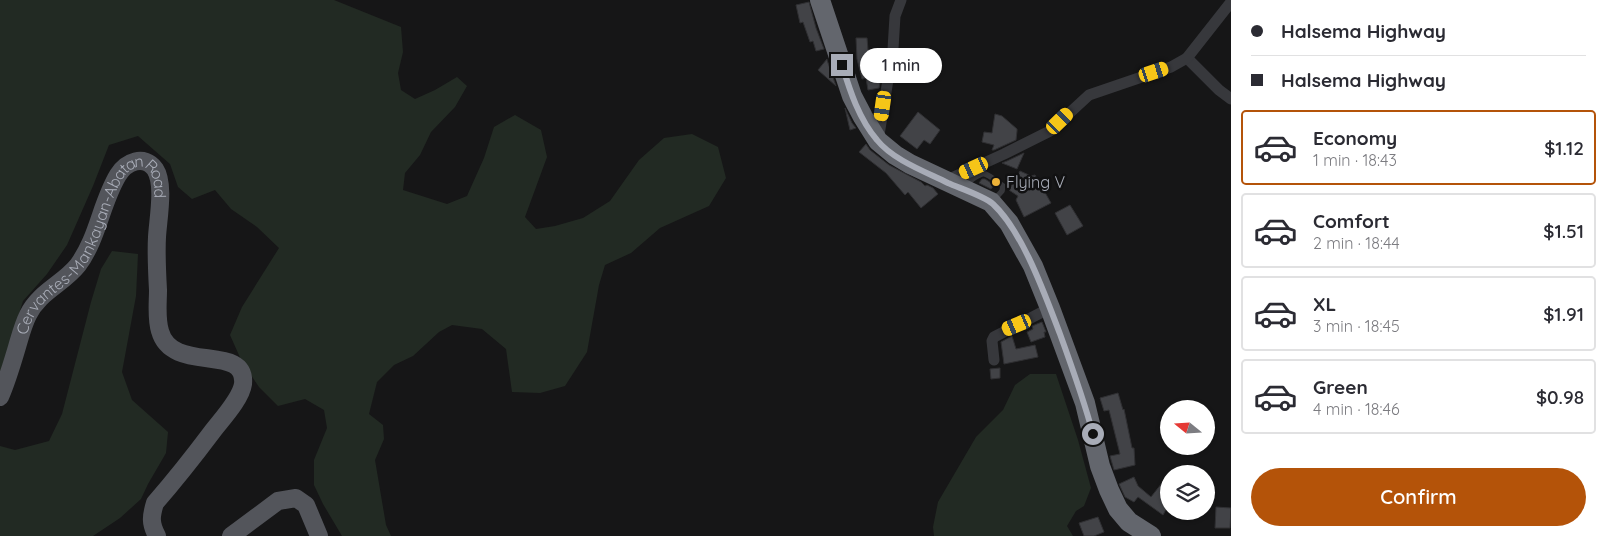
<!DOCTYPE html>
<meta charset="utf-8">
<style>
body{margin:0;font-family:Quicksand,sans-serif;background:#f2f2f3;color:#2b2b33;height:100vh;display:flex;flex-direction:column;font-size:19px;white-space:nowrap}
*{box-sizing:border-box;margin:0}
p{font-size:16px;color:#7c7c81}
.icon{flex:none;width:28px;height:28px;fill:none;stroke:currentColor;stroke-width:2;stroke-linecap:round;stroke-linejoin:round}
.map{position:relative;flex:1;overflow:hidden}
.panel{display:flex;flex-direction:column;background:#fff;width:375px}
.panel>*{flex:none}
.top-card{display:grid;align-content:center;height:110px;padding:0 20px;background:#fff}
.needle{width:32px;rotate:288deg}
.fabs{position:absolute;left:1160px;top:400px;display:grid;gap:10px}
.fabs a{display:grid;place-items:center;width:55px;height:55px;border-radius:50%;background:#fff;box-shadow:0 1px 4px #0004;font-size:25px}
.end{position:absolute;width:22px;height:22px;margin:-11px;border:6px solid #a8acb7;background:#111;box-shadow:0 0 0 2px #111}
.from{border-radius:50%}
.bubble{position:absolute;height:35px;border-radius:18px;background:#fff;box-shadow:0 1px 4px #0004;font-size:16px;font-weight:600;line-height:35px;text-align:center}
.car{position:absolute;width:15px;height:30px;margin:-15px -8px;border-radius:6px;box-shadow:0 0 4px 1px #0007;background:linear-gradient(#f5c518 24%,#345 0 40%,#f5c518 0 76%,#345 0 86%,#f5c518 0)}
.top-card b{display:flex;align-items:center;gap:18px;height:48px;font-size:19px}
.top-card b+b{border-top:1px solid #e1e1e2}
.top-card i{width:12px;height:12px;background:#2b2b33}
ul{padding:0;list-style:none}
li{display:flex;align-items:center;gap:15px;height:75px;margin:0 10px 8px;padding:0 10px;border:2px solid #e1e1e2;border-radius:5px}
li div{flex:1}
li b{display:block;font-size:19px}
li em{font-style:normal;font-weight:600}
li.selected{border-color:#b45309}
li>.icon{width:45px;height:45px;stroke-width:1.5}
.primary-button{display:flex;gap:10px;margin-top:auto;padding:10px 20px}
.primary-button a{flex:1;height:58px;border-radius:30px;background:#b45309;color:#fff;font-size:20px;font-weight:600;line-height:58px;text-align:center}
main{display:flex;flex:1;min-height:0}
.map>svg:first-child{display:block}
.green{fill:#222a23}
.building{fill:#424347;stroke:#303033}
.lines{fill:none;stroke-linecap:round;stroke-linejoin:round}
.lane{stroke:#37383c;stroke-width:5.5}
.street{stroke:#37383c;stroke-width:11}
.primary{stroke:#53555b;stroke-width:18}
.highway{stroke:#63666d;stroke-width:20}
.route{stroke:#a8acb7;stroke-width:6}
.poi-dot{fill:#edb238;stroke:#111112;stroke-width:2}
.labels{text-anchor:middle;stroke-width:5;stroke-linejoin:round;paint-order:stroke}
.poi-label{font-size:16px;fill:#a8acb7;stroke:#111112;text-anchor:start}
.street-label{font-size:16px;fill:#a8acb7;stroke:#111112}
</style>
<main>
<div class="map">
<svg width="1231" height="536" viewBox="0 0 1231 536">
<rect width="100%" height="100%" fill="#161617"/>
<g class="green">
<polygon points="0,0 334,0 401,27 403,52 398,73 401,90 415,99 435,90 457,77 467,86 455,107 431,132 420,155 405,173 403,190 447,204 467,196 484,158 494,127 515,115 541,130 547,157 525,217 536,229 555,226 583,218 610,201 639,160 664,138 692,134 718,147 726,178 709,206 660,228 631,253 605,265 599,285 587,352 565,386 540,393 512,392 506,349 482,329 452,325 439,332 413,356 394,365 377,382 369,414 383,425 384,439 375,460 386,525 391,536 342,536 323,504 314,485 314,460 327,428 324,410 305,399 278,406 259,387 242,362 230,335 242,307 279,248 257,227 231,209 215,190 192,199 178,187 170,164 138,136 109,145 93,186 67,245 47,274 23,301 0,374"/>
<polygon points="112,251 138,254 136,296 122,372 132,400 168,432 166,453 148,484 141,499 120,518 93,536 0,536 0,446 15,450 49,441 62,414 91,302 101,269"/>
<polygon points="1030,374 1056,374 1078,440 1091,488 1084,506 1076,511 1067,526 1073,536 934,536 933,527 938,502 976,437 1003,410 1015,385"/>
</g>
<g class="building">
<polygon points="809,2 816,28 824,49 816,51 813,41 810,42 803,22 800,23 796,5"/>
<polygon points="856,38 867,38 868,50 874,49 879,59 881,59 883,66 879,88 868,90 866,78 862,79 857,59"/>
<polygon points="827,59 827,60 836,86 818,70"/>
<polygon points="845,108 852,123 856,128 850,130"/>
<polygon points="918,112 940,130 930,144 924,140 917,149 900,136"/>
<polygon points="995,114 1002,116 1017,129 1017,131 1016,140 994,150 992,150 994,145 982,142 984,132 992,133"/>
<polygon points="866,144 870,150 889,165 921,182 925,186 927,185 933,188 938,194 921,208 908,192 905,195 886,173 859,152"/>
<polygon points="1024,153 1017,169 1002,163 1007,161"/>
<polygon points="1020,171 1031,176 1035,175 1051,203 1024,217 1016,200 1018,196 1009,190"/>
<polygon points="982,179 985,179 994,185 991,189 979,183"/>
<polygon points="1070,205 1083,226 1067,235 1055,213"/>
<polygon points="1042,322 1046,332 1044,332 1045,337 1031,342 1027,332 1033,329 1032,326"/>
<polygon points="1012,336 1016,349 1035,345 1038,357 1004,364 1001,342"/>
<polygon points="1000,368 1000,378 991,379 990,369"/>
<polygon points="1118,393 1123,410 1124,409 1132,448 1134,448 1135,465 1114,470 1110,456 1120,454 1109,410 1104,411 1100,398"/>
<polygon points="1169,474 1169,504 1163,515 1138,497 1134,502 1125,497 1119,484 1134,477 1138,486 1151,497"/>
<polygon points="1216,507 1231,508 1230,528 1215,528"/>
<polygon points="1098,517 1104,532 1094,536 1084,536 1079,523"/>
</g>
<g class="lines">
<path class="lane" d="M964 185C986 170 981 170 1003 186L1002 191 993 201"/>
<g class="street">
<polyline points="1187,58 1219,90 1231,99"/>
<polyline points="878,141 893,49 895,16 901,0"/>
<polyline points="945,181 1004,154 1050,131 1089,95 1171,67 1187,58 1231,2"/>
<polyline points="994,360 992,341 994,337 1050,308"/>
</g>
<g class="primary">
<path id="s1" d="M0 397C7 381 12 364 17 347 20 337 23 325 28 315 39 292 63 284 78 265 98 238 101 203 118 175 126 162 144 154 155 169 165 184 158 219 157 237 156 254 157 272 158 290 158 303 156 318 160 331 172 375 247 342 243 384 241 399 221 420 212 432 194 456 175 480 155 503 151 516 150 523 157 536"/>
<polyline points="231,536 278,501 296,498 306,505 319,536"/>
</g>
<polyline class="highway" points="820,0 852,96 863,117 878,141 895,155 910,164 991,202 1009,223 1033,266 1050,308 1085,403 1100,466 1109,490 1118,509 1129,522 1151,536"/>
</g>
<g class="lines">
<path class="route" d="M842 65C850 91 859 119 877 140 893 160 926 172 948 183 959 188 984 196 993 204 1023 232 1045 295 1060 334 1072 367 1084 400 1093 434"/>
</g>
<circle class="poi-dot" cx="996" cy="182" r="5"/>
<g class="labels">
<g class="poi-label">
<text x="1006" y="188">Flying V</text>
</g>
<g class="street-label">
<text dy="6" stroke="none"><textPath href="#s1" startOffset="199">Cervantes-Mankayan-Abatan Road</textPath></text>
</g>
</g>
</svg>
<div class="fabs">
<a><svg class="needle" viewBox="-14 -14 28 28"><path d="M0-13l5 13h-10z" fill="#e53935"/><path d="M0 13l5-13h-10z" fill="#7c7c81"/></svg></a>
<a><svg class="icon" aria-label="layers" viewBox="0 0 24 24"><path d="M12 4l9 5-9 5-9-5zM3 14l9 5 9-5"/></svg></a>
</div>
<i class="end from" style="left:1093px;top:434px"></i>
<i class="end" style="left:842px;top:65px"></i>
<div class="bubble" style="left:860px;top:48px;width:82px">1 min</div>
<i class="car" style="left:1154px;top:72px;rotate:72deg"></i>
<i class="car" style="left:883px;top:106px;rotate:188deg"></i>
<i class="car" style="left:1060px;top:121px;rotate:46deg"></i>
<i class="car" style="left:974px;top:168px;rotate:245deg"></i>
<i class="car" style="left:1017px;top:325px;rotate:247deg"></i>
</div>
<section class="panel">
<div class="top-card">
<b><i class="from"></i>Halsema Highway</b>
<b><i></i>Halsema Highway</b>
</div>
<ul>
<li class="selected"><svg class="icon" aria-label="car" viewBox="0 0 24 24"><path d="M5 17H2v-5l4-1 3-4h7l3 4 3 1v5h-3M9 17h6M6 11h13"/><circle cx="7" cy="17" r="2"/><circle cx="17" cy="17" r="2"/></svg><div><b>Economy</b><p>1 min · 18:43</p></div><em>$1.12</em></li>
<li><svg class="icon" aria-label="car" viewBox="0 0 24 24"><path d="M5 17H2v-5l4-1 3-4h7l3 4 3 1v5h-3M9 17h6M6 11h13"/><circle cx="7" cy="17" r="2"/><circle cx="17" cy="17" r="2"/></svg><div><b>Comfort</b><p>2 min · 18:44</p></div><em>$1.51</em></li>
<li><svg class="icon" aria-label="car" viewBox="0 0 24 24"><path d="M5 17H2v-5l4-1 3-4h7l3 4 3 1v5h-3M9 17h6M6 11h13"/><circle cx="7" cy="17" r="2"/><circle cx="17" cy="17" r="2"/></svg><div><b>XL</b><p>3 min · 18:45</p></div><em>$1.91</em></li>
<li><svg class="icon" aria-label="car" viewBox="0 0 24 24"><path d="M5 17H2v-5l4-1 3-4h7l3 4 3 1v5h-3M9 17h6M6 11h13"/><circle cx="7" cy="17" r="2"/><circle cx="17" cy="17" r="2"/></svg><div><b>Green</b><p>4 min · 18:46</p></div><em>$0.98</em></li>
</ul>
<div class="primary-button"><a>Confirm</a></div>
</section>
</main>
